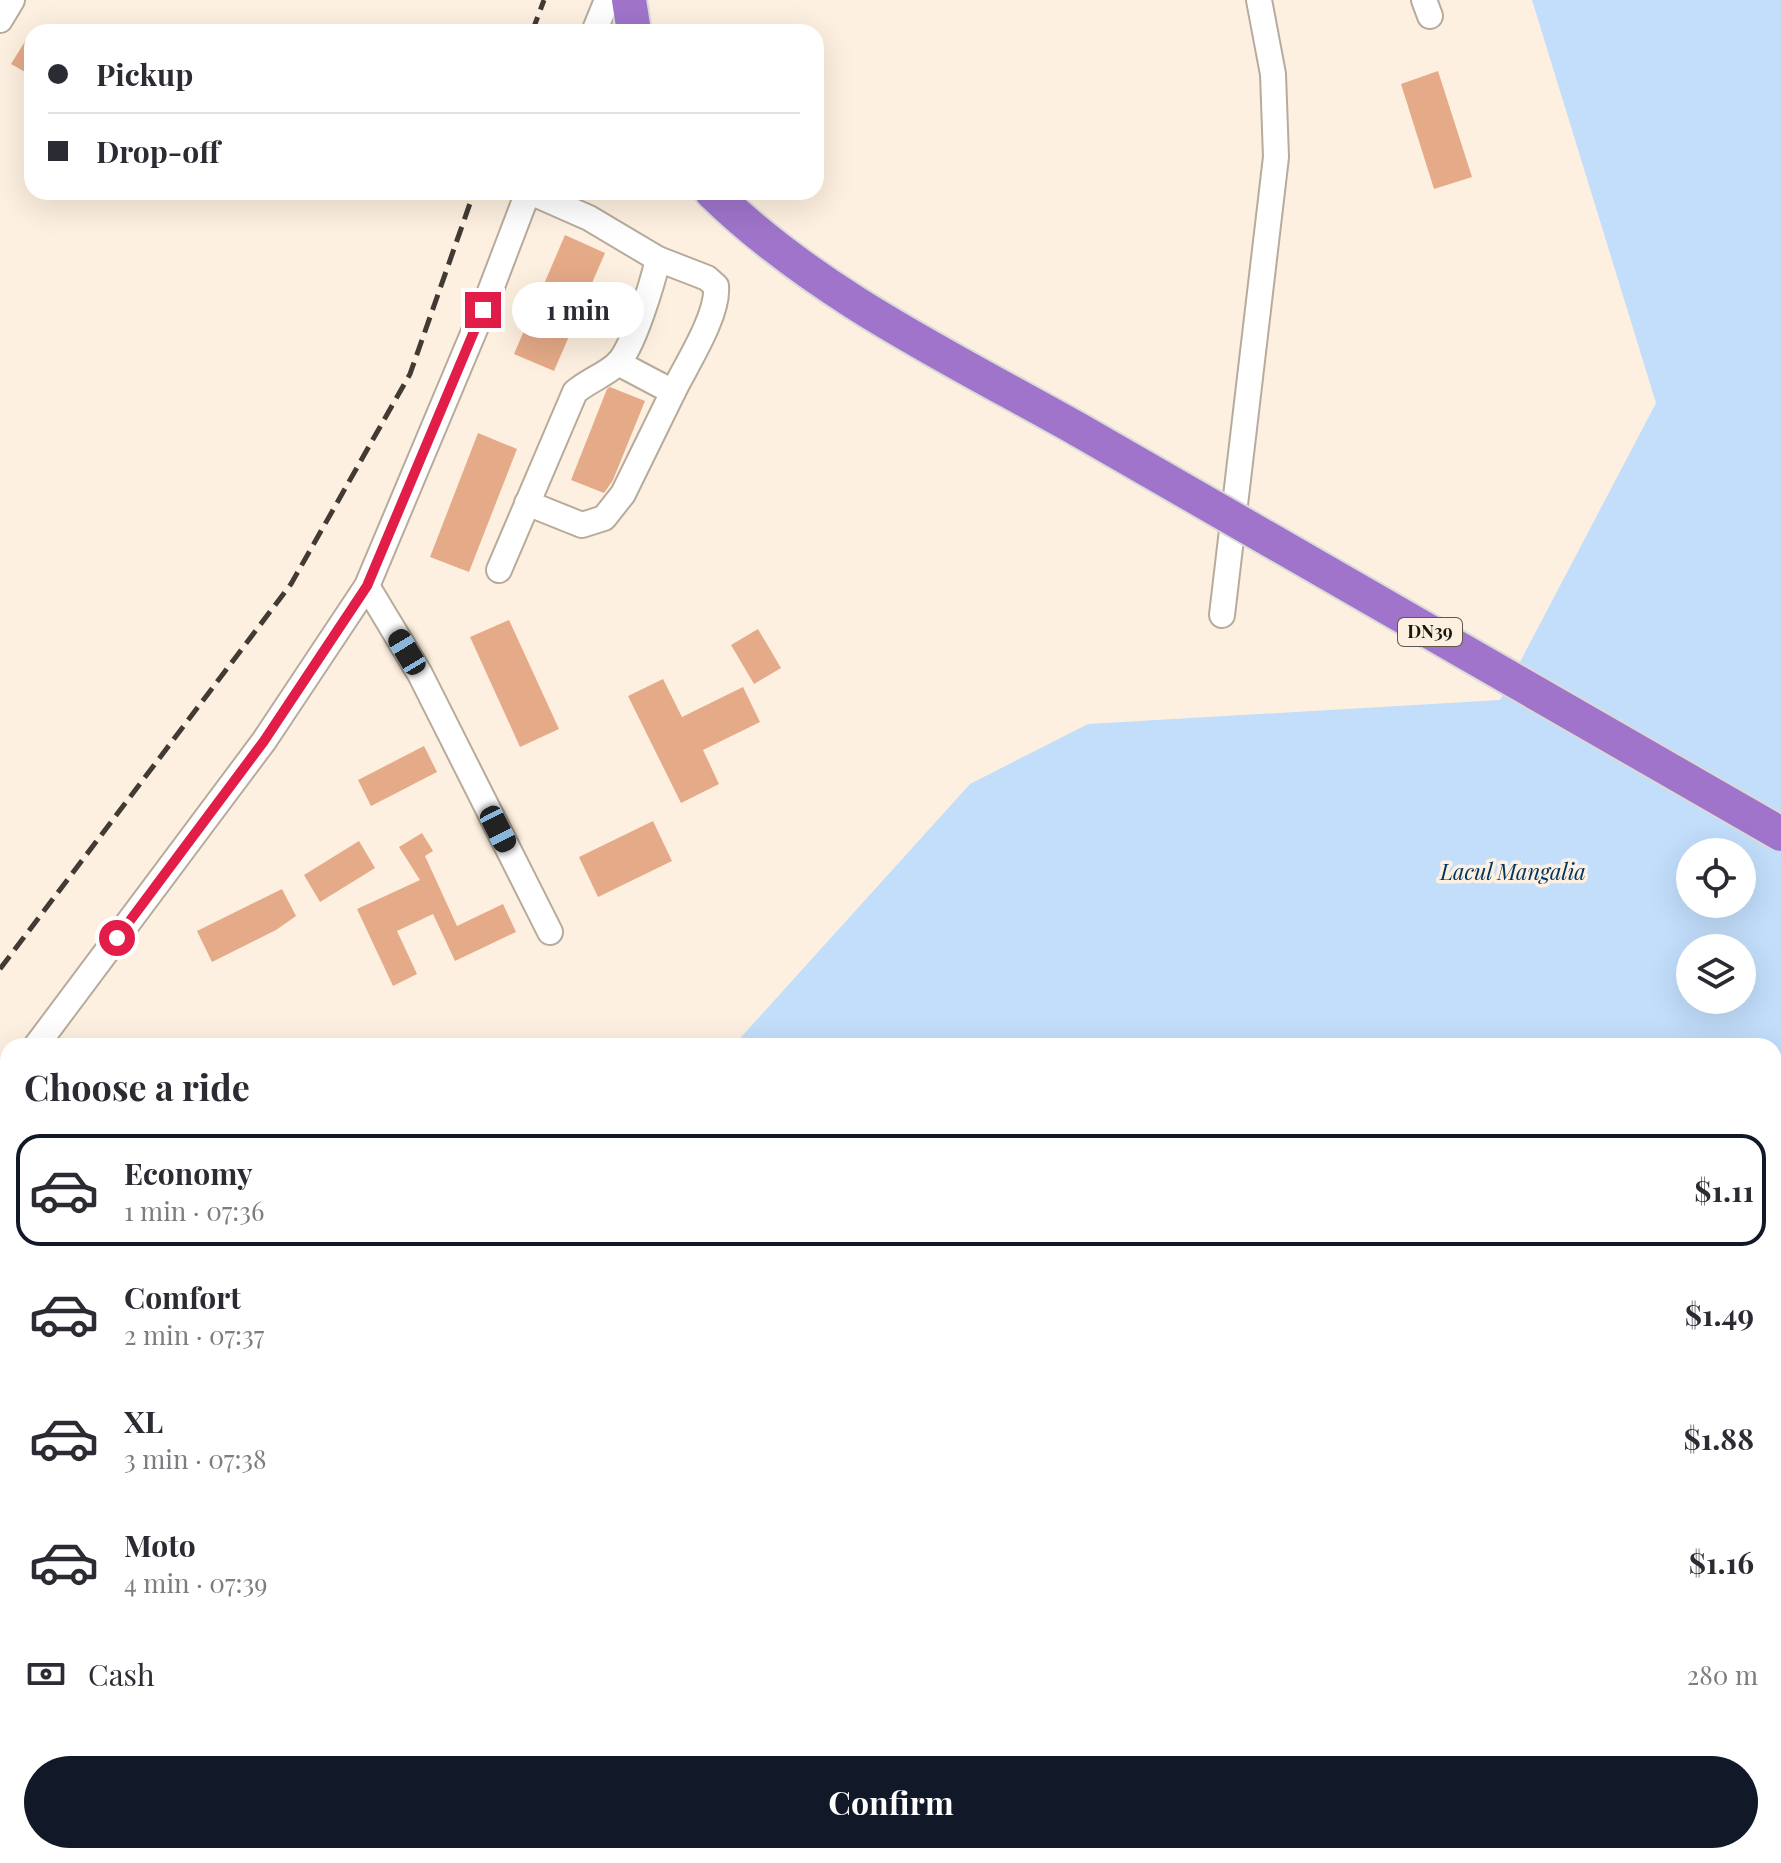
<!DOCTYPE html>
<meta charset="utf-8">
<style>
body{margin:0;font-family:"Playfair Display",serif;background:#f2f2f3;color:#2b2b33;height:100vh;display:flex;flex-direction:column;font-size:30px;white-space:nowrap}
*{box-sizing:border-box;margin:0}
p{font-size:26px;color:#7c7c81}
.icon{flex:none;width:44px;height:44px;fill:none;stroke:currentColor;stroke-width:2;stroke-linecap:round;stroke-linejoin:round}
.map{position:relative;flex:1;overflow:hidden}
.sheet{position:absolute;left:0px;top:1038px;width:1782px;height:826px;display:flex;flex-direction:column;background:#fff;border-radius:24px 24px 0 0;box-shadow:0 8px 32px #0002}
.sheet>*{flex:none}
.top-card{position:absolute;left:24px;top:24px;width:800px;height:176px;border-radius:24px;box-shadow:0 8px 32px #0002;display:grid;align-content:center;height:176px;padding:0 24px;background:#fff}
.fabs{position:absolute;left:1676px;top:838px;display:grid;gap:16px}
.fabs a{display:grid;place-items:center;width:80px;height:80px;border-radius:50%;background:#fff;box-shadow:0 8px 32px #0002;font-size:40px}
.end{position:absolute;width:36px;height:36px;margin:-18px;border:10px solid #e11d48;background:#fff;box-shadow:0 0 0 4px #fff}
.from{border-radius:50%}
.bubble{position:absolute;height:56px;border-radius:28px;background:#fff;box-shadow:0 8px 32px #0002;font-size:26px;font-weight:700;line-height:56px;text-align:center}
.car{position:absolute;width:24px;height:48px;margin:-24px -12px;border-radius:10px;box-shadow:0 0 6px 2px #0007;background:linear-gradient(#222 24%,#8ab4d8 0 40%,#222 0 76%,#8ab4d8 0 86%,#222 0)}
.top-card b{display:flex;align-items:center;gap:28px;height:76px;font-size:30px}
.top-card b+b{border-top:2px solid #e1e1e2}
.top-card i{width:20px;height:20px;background:#2b2b33}
ul{padding:0;list-style:none}
li{display:flex;align-items:center;gap:24px;height:112px;margin:0 16px 12px;padding:0 8px;border:4px solid transparent;border-radius:24px}
li div{flex:1}
li b{display:block;font-size:30px}
li em{font-style:normal;font-weight:700}
li.on{border-color:#111827}
li>.icon{width:72px;height:72px;stroke-width:1.5}
h2{padding:0 24px;font-size:36px;line-height:96px}
.pay{display:flex;align-items:center;gap:20px;height:88px;padding:0 24px;font-size:30px}
.pay p{margin-inline-start:auto}
.cta{display:flex;gap:16px;margin-top:auto;padding:16px 24px}
.cta a{flex:1;height:92px;border-radius:48px;background:#111827;color:#fff;font-size:32px;font-weight:700;line-height:92px;text-align:center}
.map>svg:first-child{display:block}
.water{fill:#c2defb;fill-rule:evenodd}
.building{fill:#e5aa88}
.lines{fill:none;stroke-linecap:round;stroke-linejoin:round}
.minor-casing{stroke:#b7ab9b;stroke-width:28}
.highway-casing{stroke:#dadad9;stroke-width:38}
.minor{stroke:#fff;stroke-width:24}
.highway{stroke:#9f74ca;stroke-width:34}
.rail{stroke:#413b33;stroke-width:5;stroke-dasharray:16 8;stroke-linecap:butt}
.highway-bridge-casing{stroke:#dadad9;stroke-width:38;stroke-linecap:butt}
.highway-bridge{stroke:#9f74ca;stroke-width:34}
.route{stroke:#e11d48;stroke-width:10}
.labels{text-anchor:middle;stroke-width:7;stroke-linejoin:round;paint-order:stroke}
.shield{fill:#fdf0e0;stroke:#5e574e;stroke-width:2}
.shield-label{font-size:18px;font-weight:bold;fill:#1a1610}
.water-label{font-size:22px;font-style:italic;fill:#003660;stroke:#fdf0e0}
</style>
<div class="map">
<svg width="1781" height="1863" viewBox="0 0 1781 1863">
<rect width="100%" height="100%" fill="#fdf0e0"/>
<g class="water">
<path d="M1532 0H1781V1204L1774 1207V1046H733L970 784 1088 724 1500 700 1656 403ZM1690 852H1742V904H1690ZM1690 948H1742V1000H1690Z"/>
<polygon points="1781,1525 1781,1863 1041,1863 1032,1856 1774,1856 1774,1526"/>
</g>
<g class="building">
<polygon points="32,30 32,76 11,64"/>
<polygon points="1438,71 1472,177 1434,189 1401,84"/>
<polygon points="565,235 605,253 554,371 514,354"/>
<polygon points="610,387 645,401 613,480 604,493 571,480 607,389"/>
<polygon points="478,433 517,449 469,572 430,557"/>
<polygon points="509,620 559,729 520,747 470,637"/>
<polygon points="758,629 781,668 754,684 731,645"/>
<polygon points="663,679 682,717 743,687 760,722 703,750 719,784 681,803 628,696"/>
<polygon points="424,746 437,772 371,806 358,780"/>
<polygon points="653,821 672,861 598,897 579,857"/>
<polygon points="422,833 433,851 425,856 457,926 503,904 516,932 455,961 433,914 397,931 417,974 393,986 357,909 420,880 399,847"/>
<polygon points="359,841 375,868 320,902 304,875"/>
<polygon points="282,889 296,916 276,930 212,962 197,931"/>
</g>
<g class="lines">
<g class="minor-casing">
<g id="minor">
<polyline points="1424,0 1430,16"/>
<polyline points="0,20 12,0"/>
<polyline points="594,32 607,0"/>
<path d="M658 259 707 278 716 286C719 315 686 365 673 392"/>
<polyline points="527,503 582,525 604,518 623,494 673,392 618,363"/>
<path d="M499 570 575 392C588 381 605 375 617 364 633 349 653 281 658 259L589 218 530 192"/>
<polyline points="367,586 420,674 550,932"/>
<polyline points="1222,615 1276,157 1273,74 1259,0"/>
<polyline points="36,1046 264,741 367,586 483,310 528,192"/>
<polyline points="0,1094 8,1083"/>
<polyline points="0,1231 8,1239"/>
<polyline points="599,1856 607,1863"/>
<polyline points="81,1863 88,1856"/>
<polyline points="490,1863 497,1856"/>
</g>
</g>
<g class="highway-casing">
<g id="highway">
<polyline points="629,0 634,32"/>
<path d="M712 192C816 294 953 359 1079 430"/>
</g>
</g>
<use href="#minor" class="minor"/>
<use href="#highway" class="highway"/>
<g class="rail">
<polyline points="532,32 544,0"/>
<polyline points="0,969 291,584 410,374 474,192"/>
</g>
<g class="highway-bridge-casing">
<polyline id="highway-bridge" points="1079,430 1781,834"/>
</g>
<use href="#highway-bridge" class="highway-bridge"/>
</g>
<g class="lines">
<polyline class="route" points="117,938 264,741 367,586 483,310"/>
</g>
<g class="labels">
<rect class="shield" x="1398" y="618" width="64" height="28" rx="6"/>
<g class="shield-label">
<text x="1430" y="638">DN39</text>
</g>
<g class="water-label">
<text x="1513" y="880">Lacul Mangalia</text>
</g>
</g>
</svg>
<div class="fabs">
<a><svg class="icon" aria-label="locate" viewBox="0 0 24 24"><circle cx="12" cy="12" r="6"/><path d="M12 2v4M12 18v4M2 12h4M18 12h4"/></svg></a>
<a><svg class="icon" aria-label="layers" viewBox="0 0 24 24"><path d="M12 4l9 5-9 5-9-5zM3 14l9 5 9-5"/></svg></a>
</div>
<i class="end from" style="left:117px;top:938px"></i>
<i class="end" style="left:483px;top:310px"></i>
<div class="bubble" style="left:512px;top:282px;width:132px">1 min</div>
<i class="car" style="left:407px;top:652px;rotate:329deg"></i>
<i class="car" style="left:498px;top:829px;rotate:153deg"></i>
<div class="top-card">
<b><i class="from"></i>Pickup</b>
<b><i></i>Drop-off</b>
</div>
<section class="sheet">
<h2>Choose a ride</h2>
<ul>
<li class="on"><svg class="icon" aria-label="car" viewBox="0 0 24 24"><path d="M5 17H2v-5l4-1 3-4h7l3 4 3 1v5h-3M9 17h6M6 11h13"/><circle cx="7" cy="17" r="2"/><circle cx="17" cy="17" r="2"/></svg><div><b>Economy</b><p>1 min · 07:36</p></div><em>$1.11</em></li>
<li><svg class="icon" aria-label="car" viewBox="0 0 24 24"><path d="M5 17H2v-5l4-1 3-4h7l3 4 3 1v5h-3M9 17h6M6 11h13"/><circle cx="7" cy="17" r="2"/><circle cx="17" cy="17" r="2"/></svg><div><b>Comfort</b><p>2 min · 07:37</p></div><em>$1.49</em></li>
<li><svg class="icon" aria-label="car" viewBox="0 0 24 24"><path d="M5 17H2v-5l4-1 3-4h7l3 4 3 1v5h-3M9 17h6M6 11h13"/><circle cx="7" cy="17" r="2"/><circle cx="17" cy="17" r="2"/></svg><div><b>XL</b><p>3 min · 07:38</p></div><em>$1.88</em></li>
<li><svg class="icon" aria-label="car" viewBox="0 0 24 24"><path d="M5 17H2v-5l4-1 3-4h7l3 4 3 1v5h-3M9 17h6M6 11h13"/><circle cx="7" cy="17" r="2"/><circle cx="17" cy="17" r="2"/></svg><div><b>Moto</b><p>4 min · 07:39</p></div><em>$1.16</em></li>
</ul>
<div class="pay"><svg class="icon" aria-label="cash" viewBox="0 0 24 24"><path d="M3 7h18v10H3z"/><circle cx="12" cy="12" r="2"/></svg>Cash<p>280 m</p></div>
<div class="cta"><a>Confirm</a></div>
</section>
</div>
